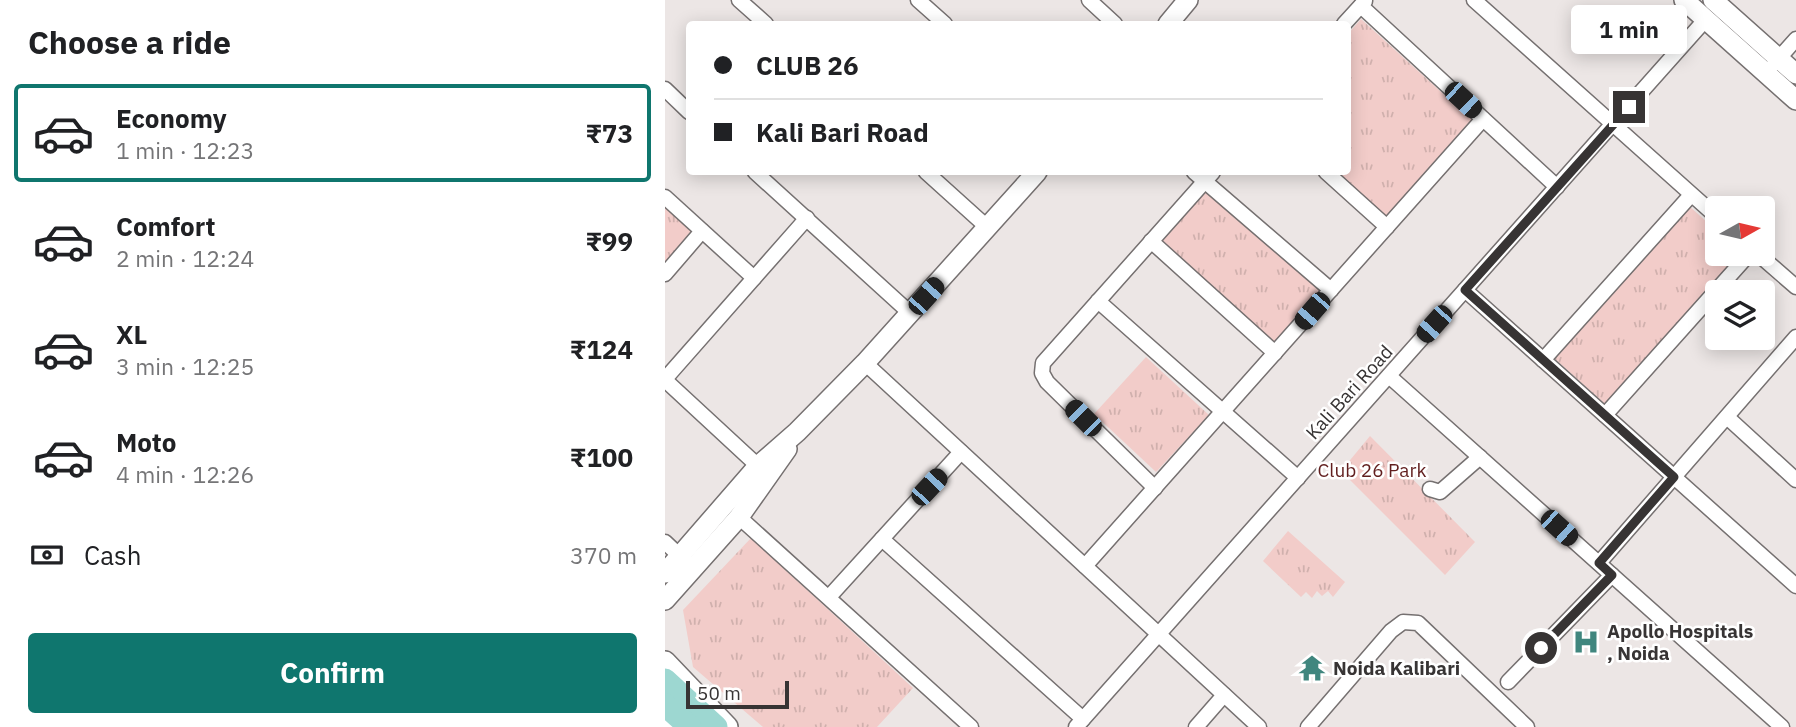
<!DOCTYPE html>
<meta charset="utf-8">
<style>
body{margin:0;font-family:"IBM Plex Sans",sans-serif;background:#f2f2f2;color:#202124;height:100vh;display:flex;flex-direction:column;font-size:26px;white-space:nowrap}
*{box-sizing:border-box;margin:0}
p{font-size:23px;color:#757577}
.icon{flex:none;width:38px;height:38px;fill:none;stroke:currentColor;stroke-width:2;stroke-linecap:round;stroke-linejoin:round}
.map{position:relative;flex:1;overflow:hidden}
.panel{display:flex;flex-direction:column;background:#fff;width:665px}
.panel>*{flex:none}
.top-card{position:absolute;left:21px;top:21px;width:665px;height:154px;border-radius:7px;box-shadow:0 4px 18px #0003;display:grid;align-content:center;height:154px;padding:0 28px;background:#fff}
.needle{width:46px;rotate:82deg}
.controls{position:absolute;left:1040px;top:196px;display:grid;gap:14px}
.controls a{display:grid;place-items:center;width:70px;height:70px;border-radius:7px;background:#fff;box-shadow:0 4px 18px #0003;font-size:35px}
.scale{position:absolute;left:21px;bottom:18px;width:103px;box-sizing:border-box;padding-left:7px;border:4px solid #373434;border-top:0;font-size:19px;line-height:24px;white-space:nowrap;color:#373434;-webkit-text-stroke:5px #fff;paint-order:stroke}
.end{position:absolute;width:32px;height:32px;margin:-16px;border:9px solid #373434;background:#fff;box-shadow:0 0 0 4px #fff}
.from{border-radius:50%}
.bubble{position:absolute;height:49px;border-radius:7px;background:#fff;box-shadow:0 4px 18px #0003;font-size:23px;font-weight:700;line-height:49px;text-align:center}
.car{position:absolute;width:21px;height:42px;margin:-21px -10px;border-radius:9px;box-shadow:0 0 5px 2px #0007;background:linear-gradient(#222 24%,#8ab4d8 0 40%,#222 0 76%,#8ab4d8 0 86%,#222 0)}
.top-card b{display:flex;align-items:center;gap:24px;height:66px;font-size:26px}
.top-card b+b{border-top:2px solid #e0e0e0}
.top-card i{width:18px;height:18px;background:#202124}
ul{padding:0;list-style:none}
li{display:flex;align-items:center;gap:21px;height:98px;margin:0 14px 10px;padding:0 14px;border:4px solid transparent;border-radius:7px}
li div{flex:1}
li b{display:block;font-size:26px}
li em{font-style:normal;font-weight:700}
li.selected{border-color:#0f766e}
li>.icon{width:63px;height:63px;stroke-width:1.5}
h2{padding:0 28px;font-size:32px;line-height:84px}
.pay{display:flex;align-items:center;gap:18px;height:77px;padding:0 28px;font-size:26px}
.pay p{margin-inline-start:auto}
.cta{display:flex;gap:14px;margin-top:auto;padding:14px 28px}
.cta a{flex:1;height:80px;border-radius:7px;background:#0f766e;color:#fff;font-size:28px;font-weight:700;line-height:80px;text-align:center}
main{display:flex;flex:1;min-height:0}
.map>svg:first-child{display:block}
.grass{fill:url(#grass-tufts)}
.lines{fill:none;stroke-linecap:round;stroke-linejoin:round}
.minor-casing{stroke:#757070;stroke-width:17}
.tertiary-casing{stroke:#757070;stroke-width:22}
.secondary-casing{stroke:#757070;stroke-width:24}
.primary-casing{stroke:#c3c2c2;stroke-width:25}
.minor{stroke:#fff;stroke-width:14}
.tertiary{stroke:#fff;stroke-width:19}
.secondary{stroke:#fff;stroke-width:21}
.primary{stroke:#9dd7d1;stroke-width:23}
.route{stroke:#373434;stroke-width:9}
.labels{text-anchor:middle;stroke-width:5;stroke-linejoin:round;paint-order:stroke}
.street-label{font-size:19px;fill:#373434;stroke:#fff}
.park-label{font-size:19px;fill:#611e1e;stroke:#fff}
.poi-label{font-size:19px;font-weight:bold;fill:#373434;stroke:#fff;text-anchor:start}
</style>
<main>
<section class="panel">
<h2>Choose a ride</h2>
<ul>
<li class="selected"><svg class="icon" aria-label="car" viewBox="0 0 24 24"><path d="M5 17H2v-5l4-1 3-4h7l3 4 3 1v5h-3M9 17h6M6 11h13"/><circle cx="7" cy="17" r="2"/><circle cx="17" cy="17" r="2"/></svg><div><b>Economy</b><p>1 min · 12:23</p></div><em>₹73</em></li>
<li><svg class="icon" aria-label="car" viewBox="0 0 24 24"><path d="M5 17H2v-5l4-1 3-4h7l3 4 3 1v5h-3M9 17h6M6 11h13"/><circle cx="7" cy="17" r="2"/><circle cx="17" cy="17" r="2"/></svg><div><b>Comfort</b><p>2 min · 12:24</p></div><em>₹99</em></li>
<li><svg class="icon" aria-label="car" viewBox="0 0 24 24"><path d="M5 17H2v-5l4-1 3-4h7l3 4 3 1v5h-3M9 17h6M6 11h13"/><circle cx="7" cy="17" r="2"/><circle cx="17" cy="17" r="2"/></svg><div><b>XL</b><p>3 min · 12:25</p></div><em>₹124</em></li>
<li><svg class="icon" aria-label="car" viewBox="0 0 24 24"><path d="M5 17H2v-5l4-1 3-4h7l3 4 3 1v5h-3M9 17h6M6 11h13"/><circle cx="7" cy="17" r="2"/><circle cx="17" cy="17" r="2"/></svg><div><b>Moto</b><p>4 min · 12:26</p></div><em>₹100</em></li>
</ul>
<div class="pay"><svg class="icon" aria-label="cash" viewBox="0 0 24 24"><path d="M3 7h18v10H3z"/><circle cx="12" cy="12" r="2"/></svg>Cash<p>370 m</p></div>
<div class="cta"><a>Confirm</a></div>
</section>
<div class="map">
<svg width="1131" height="727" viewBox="0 0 1131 727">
<defs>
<pattern id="grass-tufts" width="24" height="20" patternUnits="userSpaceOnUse" patternTransform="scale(1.75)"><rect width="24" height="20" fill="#f2ccc9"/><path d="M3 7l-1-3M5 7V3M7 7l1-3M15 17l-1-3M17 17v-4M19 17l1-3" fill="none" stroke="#d0b0ad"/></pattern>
</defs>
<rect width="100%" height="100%" fill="#ece6e5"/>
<g class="grass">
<polygon points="696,19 808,121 718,221 665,172 682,172 683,34"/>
<polygon points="541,189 655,291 610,343 495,241"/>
<polygon points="0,204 34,235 0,272"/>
<polygon points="1024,206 1052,231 1052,254 1073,254 940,404 889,358"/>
<polygon points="481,357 544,415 491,472 429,414"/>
<polygon points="705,436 810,542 780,575 676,471"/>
<polygon points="623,531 680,582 668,597 663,591 657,596 652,591 647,598 641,592 636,597 598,561"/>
<polygon points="86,538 248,688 212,727 98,727 28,667 18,610"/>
</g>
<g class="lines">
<g class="minor-casing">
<g id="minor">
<polyline points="74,0 101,24"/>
<polyline points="253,0 280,24"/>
<polyline points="424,0 450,24"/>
<polyline points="809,0 1052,217"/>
<polyline points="696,6 892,187"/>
<polyline points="679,24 700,1"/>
<polyline points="1109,64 1131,39"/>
<polyline points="0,89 24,112"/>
<polyline points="90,172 245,313"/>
<polyline points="261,172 322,227"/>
<polyline points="529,172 666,290"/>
<polyline points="661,172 722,227"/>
<polyline points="0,197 89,278"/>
<polyline points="486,241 610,353"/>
<polyline points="1093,254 1131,287"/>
<polyline points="0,274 37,231"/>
<polyline points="800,290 1131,586"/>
<polyline points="433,301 633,478"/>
<polyline points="878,360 1026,195"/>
<polyline points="200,363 594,727"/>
<polyline points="724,376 1117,727"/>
<polyline points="0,379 142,218"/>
<polyline points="0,380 93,466"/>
<polyline points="940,415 1084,254"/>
<polyline points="1062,417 1131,480"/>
<polyline points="490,488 382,382 377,373 378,363 548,172"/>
<polyline points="765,489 775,492 815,457"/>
<polyline points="74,517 306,727"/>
<polyline points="217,539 418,719"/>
<polyline points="0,542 20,561"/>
<polyline points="934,563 1131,337"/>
<polyline points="420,566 818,119"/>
<polyline points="164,597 296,452"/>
<polyline points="843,682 947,575"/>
<polyline points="411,727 1041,19"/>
<polyline points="531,727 559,695"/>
<polyline points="643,727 726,631 738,622 753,623 862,727"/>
</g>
</g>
<g class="tertiary-casing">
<g id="tertiary">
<polyline points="1019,0 1131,100"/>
<polyline points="1048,0 1131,74"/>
<polyline points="503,24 523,0"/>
<polyline points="0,573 93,466 132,432 200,363 372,172"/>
<polyline points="0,600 74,517 122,449"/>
</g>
</g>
<g class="secondary-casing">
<g id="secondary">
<polyline points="0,662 62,727"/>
<polyline points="0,723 4,727"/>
</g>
</g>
<g class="primary-casing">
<g id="primary">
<polyline points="0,680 51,727"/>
<polyline points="0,705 25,727"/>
</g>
</g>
<use href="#minor" class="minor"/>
<use href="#tertiary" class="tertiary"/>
<use href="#secondary" class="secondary"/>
<use href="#primary" class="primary"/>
</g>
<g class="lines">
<polyline class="route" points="876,648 947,575 934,563 1009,477 800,290 964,107"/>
</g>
<defs>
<g id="hospital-bare" transform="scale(2.1)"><path d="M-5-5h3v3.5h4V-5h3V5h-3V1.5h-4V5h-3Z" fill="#40867e" stroke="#fff" stroke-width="2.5" paint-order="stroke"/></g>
<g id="temple-bare" transform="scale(2.1)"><path d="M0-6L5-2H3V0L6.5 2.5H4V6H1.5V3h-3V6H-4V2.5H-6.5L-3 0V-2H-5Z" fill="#40867e" stroke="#fff" stroke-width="2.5" paint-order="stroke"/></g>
</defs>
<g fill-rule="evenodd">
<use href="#hospital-bare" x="921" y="642"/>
<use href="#temple-bare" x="647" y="668"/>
</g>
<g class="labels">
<g class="street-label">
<text transform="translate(684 392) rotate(-48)" y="7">Kali Bari Road</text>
</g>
<g class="park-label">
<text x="707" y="477">Club 26 Park</text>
</g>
<g class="poi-label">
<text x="942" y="638">Apollo Hospitals<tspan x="942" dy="22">, Noida</tspan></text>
<text x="668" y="675">Noida Kalibari</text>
</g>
</g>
</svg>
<div class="controls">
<a><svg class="needle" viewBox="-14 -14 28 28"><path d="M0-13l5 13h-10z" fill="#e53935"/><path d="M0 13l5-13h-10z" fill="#757577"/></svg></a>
<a><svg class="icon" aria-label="layers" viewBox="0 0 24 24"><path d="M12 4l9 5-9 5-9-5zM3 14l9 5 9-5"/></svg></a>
</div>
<div class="scale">50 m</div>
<i class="end from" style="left:876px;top:648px"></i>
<i class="end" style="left:964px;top:107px"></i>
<div class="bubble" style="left:906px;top:5px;width:116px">1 min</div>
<i class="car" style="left:798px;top:100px;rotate:133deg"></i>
<i class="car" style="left:261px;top:296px;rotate:42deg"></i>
<i class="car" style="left:647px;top:311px;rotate:221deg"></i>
<i class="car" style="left:769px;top:324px;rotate:222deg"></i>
<i class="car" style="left:418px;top:418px;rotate:315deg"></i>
<i class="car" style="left:264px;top:487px;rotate:43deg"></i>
<i class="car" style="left:894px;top:528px;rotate:132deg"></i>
<div class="top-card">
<b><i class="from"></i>CLUB 26</b>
<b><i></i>Kali Bari Road</b>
</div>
</div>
</main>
